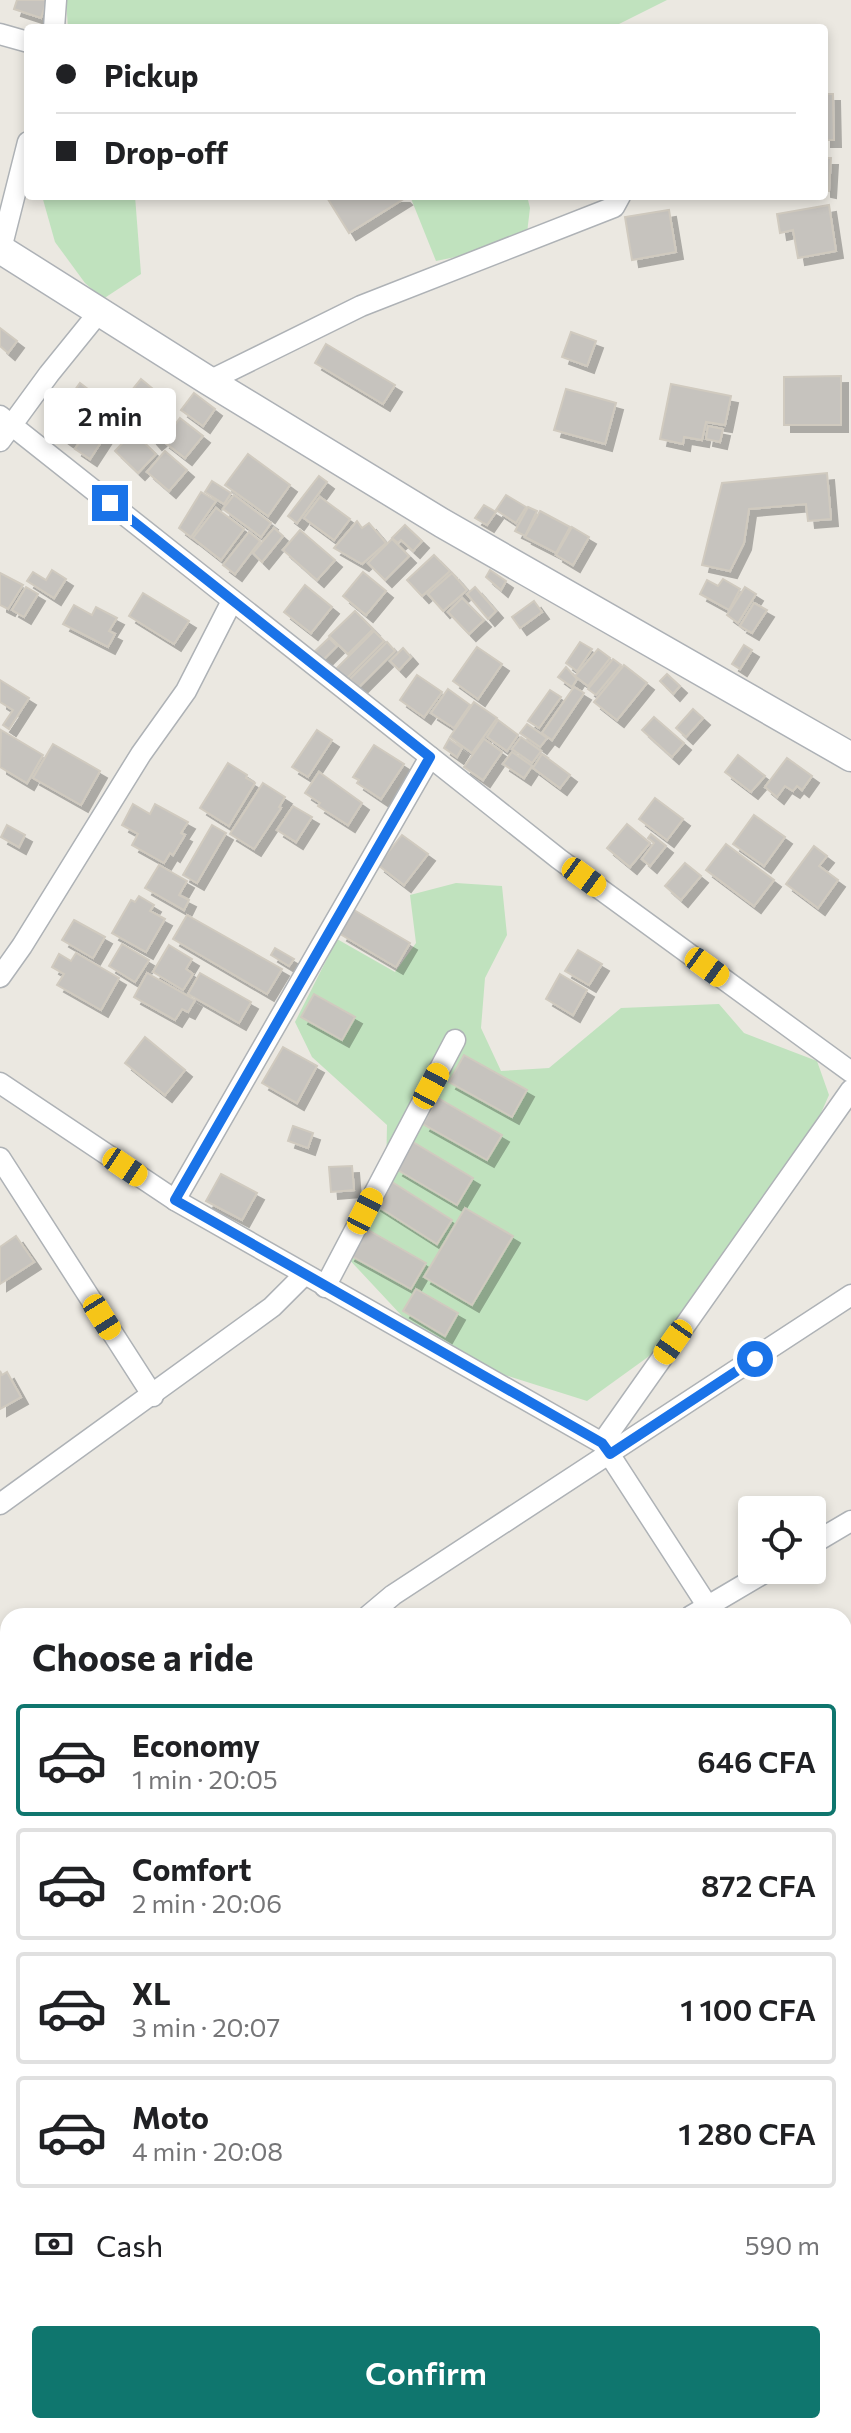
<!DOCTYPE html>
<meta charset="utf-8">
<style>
body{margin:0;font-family:Commissioner,sans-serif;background:#f2f2f2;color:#202124;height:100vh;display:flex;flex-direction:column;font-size:30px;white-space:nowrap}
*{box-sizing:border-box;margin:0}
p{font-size:26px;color:#757577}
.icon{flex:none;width:44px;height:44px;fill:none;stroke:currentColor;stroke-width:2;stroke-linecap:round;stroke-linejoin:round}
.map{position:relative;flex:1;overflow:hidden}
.details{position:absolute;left:0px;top:1608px;width:852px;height:826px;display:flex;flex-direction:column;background:#fff;border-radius:24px 24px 0 0;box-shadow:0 4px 12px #0003}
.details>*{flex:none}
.top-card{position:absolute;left:24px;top:24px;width:804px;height:176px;border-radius:8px;box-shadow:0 4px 12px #0003;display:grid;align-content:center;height:176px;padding:0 32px;background:#fff}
.controls{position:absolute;left:738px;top:1496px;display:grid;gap:16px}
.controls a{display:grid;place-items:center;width:88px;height:88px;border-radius:8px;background:#fff;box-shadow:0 4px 12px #0003;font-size:40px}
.end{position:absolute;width:36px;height:36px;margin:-18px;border:10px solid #1a73e8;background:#fff;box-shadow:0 0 0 4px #fff}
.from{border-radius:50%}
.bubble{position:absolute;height:56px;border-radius:8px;background:#fff;box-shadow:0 4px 12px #0003;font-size:26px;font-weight:600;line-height:56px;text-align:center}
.car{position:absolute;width:24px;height:48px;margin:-24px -12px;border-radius:10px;box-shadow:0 0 6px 2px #0007;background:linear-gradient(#f5c518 24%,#345 0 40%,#f5c518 0 76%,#345 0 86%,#f5c518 0)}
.top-card b{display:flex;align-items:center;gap:28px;height:76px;font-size:30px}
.top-card b+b{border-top:2px solid #e0e0e0}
.top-card i{width:20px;height:20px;background:#202124}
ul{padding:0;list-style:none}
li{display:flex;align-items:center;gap:24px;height:112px;margin:0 16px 12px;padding:0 16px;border:4px solid #e0e0e0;border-radius:8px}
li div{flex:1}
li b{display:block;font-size:30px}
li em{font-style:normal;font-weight:600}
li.on{border-color:#0f766e}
li>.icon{width:72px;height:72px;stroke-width:1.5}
h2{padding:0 32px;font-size:36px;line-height:96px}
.pay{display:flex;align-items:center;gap:20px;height:88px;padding:0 32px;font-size:30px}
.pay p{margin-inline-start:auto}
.cta{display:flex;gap:16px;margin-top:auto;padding:16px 32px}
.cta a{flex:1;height:92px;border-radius:8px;background:#0f766e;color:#fff;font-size:32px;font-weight:600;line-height:92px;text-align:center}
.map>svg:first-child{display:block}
.green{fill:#c0e2be}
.building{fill:#c6c3be;stroke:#d0cabf;stroke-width:2;filter:url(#shadow)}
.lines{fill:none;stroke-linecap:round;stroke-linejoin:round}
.street-casing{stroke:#aeb2b6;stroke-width:23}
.secondary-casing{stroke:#adb1b6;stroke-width:31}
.street{stroke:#fff;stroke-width:20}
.secondary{stroke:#fff;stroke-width:28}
.route{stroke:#1a73e8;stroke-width:10}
</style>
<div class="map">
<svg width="851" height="2433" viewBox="0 0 851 2433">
<defs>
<filter id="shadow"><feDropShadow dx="7" dy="7" stdDeviation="0" flood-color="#0004"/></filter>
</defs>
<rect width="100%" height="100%" fill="#ebe8e1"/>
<g class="green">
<polygon points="66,0 667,0 611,28 68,28"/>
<polygon points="42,196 135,196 141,274 103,299 85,283 55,242"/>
<polygon points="410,196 527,196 530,208 527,233 480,252 436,261"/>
<polygon points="456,883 502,886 507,935 485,978 481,1028 501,1071 549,1068 621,1008 719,1004 744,1033 817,1061 829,1095 805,1149 666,1344 587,1401 495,1372 402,1316 345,1255 386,1171 387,1125 312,1057 295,1022 337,939 395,972 416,943 410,895"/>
</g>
<g class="building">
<polygon points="17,0 47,0 41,18 14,9"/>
<polygon points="824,94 833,94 834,140 824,140"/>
<polygon points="824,158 831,158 829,191 824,190"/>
<polygon points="326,196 403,196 405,198 349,233"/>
<polygon points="829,205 836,251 798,258 793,230 780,233 777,214"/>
<polygon points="669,210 676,252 632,260 625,217"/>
<polygon points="0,328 17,341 8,353 0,346"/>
<polygon points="571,332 596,341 587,366 562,357"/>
<polygon points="326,344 395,385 383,404 315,363"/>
<polygon points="841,376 841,425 784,425 784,377"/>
<polygon points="141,379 158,393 140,414 123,401"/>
<polygon points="80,383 101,399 69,442 48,427"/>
<polygon points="671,384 731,396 725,425 706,422 702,440 684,437 683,444 660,439"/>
<polygon points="566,389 616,403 605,444 554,430"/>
<polygon points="194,393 215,409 203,426 181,410"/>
<polygon points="106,404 120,413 90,459 75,449"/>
<polygon points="140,414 161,438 155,443 134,419"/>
<polygon points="180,418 203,436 185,458 163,441"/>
<polygon points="708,426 723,429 720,442 706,439"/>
<polygon points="133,432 156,454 138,473 115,451"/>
<polygon points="165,451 187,470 169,491 147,472"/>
<polygon points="248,454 290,485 268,516 225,485"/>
<polygon points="827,473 831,519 808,521 806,504 749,509 744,543 730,571 702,565 722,483"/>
<polygon points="319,476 327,482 297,523 288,516"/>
<polygon points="212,481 231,493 224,504 205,492"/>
<polygon points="201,492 216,501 191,537 179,528"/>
<polygon points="234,495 271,523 261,537 223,509"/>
<polygon points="506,495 526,507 516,523 496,510"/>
<polygon points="320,497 350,519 334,540 304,518"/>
<polygon points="484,505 496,512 487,525 475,518"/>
<polygon points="528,507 537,511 525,536 515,531"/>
<polygon points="216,508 244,529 221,560 193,538"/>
<polygon points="540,511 570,527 556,553 525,537"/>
<polygon points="357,521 362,528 369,523 386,543 362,564 334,548"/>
<polygon points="405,525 422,541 413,551 401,540 398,543 392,538"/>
<polygon points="572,527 589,537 573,565 556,555"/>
<polygon points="274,528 283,536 262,562 253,553"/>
<polygon points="300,530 335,560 317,580 283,550"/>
<polygon points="249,532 260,541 235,574 223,565"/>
<polygon points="392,539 409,556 385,580 368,563"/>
<polygon points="434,555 450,571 422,596 407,580"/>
<polygon points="52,570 66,579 54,598 27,581 33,572 46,580"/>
<polygon points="490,570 506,581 501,590 486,577"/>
<polygon points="363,572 386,591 366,615 343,596"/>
<polygon points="0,573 23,585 8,609 0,605"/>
<polygon points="452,573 467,590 443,611 428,594"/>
<polygon points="723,579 740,589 729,610 700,594 707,580 718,586"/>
<polygon points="305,585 332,607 311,633 284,612"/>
<polygon points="26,587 38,594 24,617 12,610"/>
<polygon points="475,587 496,611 488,619 467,594"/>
<polygon points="745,587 756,594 738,623 727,615"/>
<polygon points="143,593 189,621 174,644 129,616"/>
<polygon points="462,598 484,620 469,634 448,612"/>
<polygon points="534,601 542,612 520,628 512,617"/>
<polygon points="754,603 767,610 752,633 740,626"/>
<polygon points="74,605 92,615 96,607 117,618 109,631 115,634 108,647 63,624"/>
<polygon points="355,611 373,629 348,654 329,636"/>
<polygon points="374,631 384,641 343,682 333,672"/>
<polygon points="329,638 337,646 319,664 311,655"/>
<polygon points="387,642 395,651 358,688 350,679"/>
<polygon points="580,642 592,649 577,671 566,663"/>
<polygon points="744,645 752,650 740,669 732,664"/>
<polygon points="477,647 502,664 478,699 453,681"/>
<polygon points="403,648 411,657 399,670 390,661"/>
<polygon points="598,649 610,658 588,686 575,676"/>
<polygon points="613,659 621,665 596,695 588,689"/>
<polygon points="624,665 647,683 617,720 594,702"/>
<polygon points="566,667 577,679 572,687 558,677"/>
<polygon points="667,674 680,686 673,694 660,681"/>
<polygon points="417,675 442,692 424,717 400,700"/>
<polygon points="0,680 29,698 9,729 3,725 13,710 0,702"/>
<polygon points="574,687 584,693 552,740 542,733"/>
<polygon points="448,689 470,705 454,728 431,713"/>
<polygon points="550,690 561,697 539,728 528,721"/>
<polygon points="474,702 497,718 472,753 450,737"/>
<polygon points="693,709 703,718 686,737 676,728"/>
<polygon points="654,717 684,743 672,757 642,730"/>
<polygon points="498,720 518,735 507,751 487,737"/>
<polygon points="527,724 547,738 540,747 520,733"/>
<polygon points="1,730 43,755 27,783 0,767"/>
<polygon points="317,730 332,740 308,777 292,767"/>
<polygon points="521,737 541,751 532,763 512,749"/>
<polygon points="449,739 462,748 457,757 444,748"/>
<polygon points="484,739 502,752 483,780 464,767"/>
<polygon points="53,744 100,771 81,805 33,778"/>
<polygon points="374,745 404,764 381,799 357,783 359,780 353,777"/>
<polygon points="512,752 532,766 524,778 503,764"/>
<polygon points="542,754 570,775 560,788 533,768"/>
<polygon points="738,755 765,776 751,792 725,772"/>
<polygon points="787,758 812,776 802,790 797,786 793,791 785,786 777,797 765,787"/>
<polygon points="228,763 247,775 246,778 255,783 229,826 200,808"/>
<polygon points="319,772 362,803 348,825 318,806 320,803 305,793"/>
<polygon points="263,783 285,797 279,807 281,808 254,849 230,834"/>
<polygon points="655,798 683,819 667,840 639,819"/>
<polygon points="133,804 150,814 155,804 188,822 181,833 185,835 173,855 170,853 164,863 132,845 138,834 122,825"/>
<polygon points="293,806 312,817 296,842 277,830"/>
<polygon points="754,815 785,837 764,866 733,844"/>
<polygon points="627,824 650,843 630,867 607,848"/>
<polygon points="7,825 25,835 19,847 1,837"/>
<polygon points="212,825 226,833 197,883 183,875"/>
<polygon points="651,834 666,846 650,866 642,859 654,843 648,838"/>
<polygon points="402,835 428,854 404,885 378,865"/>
<polygon points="726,844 774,880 754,906 706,870"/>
<polygon points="814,846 827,856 819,866 838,880 818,908 786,884"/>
<polygon points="685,863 701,876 681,900 665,886"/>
<polygon points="159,865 187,881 179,895 189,900 184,910 145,888"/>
<polygon points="139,896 154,905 150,911 165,919 146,952 112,933 131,900 135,902"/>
<polygon points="354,910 410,943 396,967 340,934"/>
<polygon points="187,915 282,969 267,994 173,939"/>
<polygon points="74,920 105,937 93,958 62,940"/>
<polygon points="122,944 149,960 135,982 109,966"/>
<polygon points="169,945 192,959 186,969 193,974 183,990 153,972"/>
<polygon points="275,948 294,959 289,966 271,955"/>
<polygon points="578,950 602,964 589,985 565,971"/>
<polygon points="76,953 119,978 101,1010 57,985 64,974 52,967 59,954 71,961"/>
<polygon points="147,973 195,1000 188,1012 182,1009 175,1020 134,997"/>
<polygon points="200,973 251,1002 239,1023 188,994"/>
<polygon points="560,974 587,990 573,1015 546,999"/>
<polygon points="314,994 355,1017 342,1040 301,1017"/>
<polygon points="145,1037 185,1070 165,1095 125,1063"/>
<polygon points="283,1047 317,1066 297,1103 262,1083"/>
<polygon points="464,1055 527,1090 512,1117 449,1082"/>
<polygon points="438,1098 502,1135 487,1160 423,1124"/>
<polygon points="293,1126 313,1133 308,1148 288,1141"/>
<polygon points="413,1142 473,1178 457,1205 396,1169"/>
<polygon points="352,1166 354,1190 331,1192 329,1167"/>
<polygon points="221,1174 257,1193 242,1220 206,1201"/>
<polygon points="389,1180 452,1220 437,1244 374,1204"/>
<polygon points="465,1208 513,1236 472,1305 424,1277"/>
<polygon points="363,1227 426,1263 411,1289 348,1254"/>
<polygon points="16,1236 34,1262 0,1284 0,1247"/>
<polygon points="416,1289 458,1313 445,1336 403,1311"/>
<polygon points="0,1371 2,1375 7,1372 21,1397 0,1409"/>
</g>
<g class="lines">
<g class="street-casing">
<g id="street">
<polyline points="54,28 56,0"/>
<polyline points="0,34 28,42"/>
<polyline points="1,249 28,142"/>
<polyline points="209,381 361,306 614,207 620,196"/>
<polyline points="0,416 559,859 851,1072"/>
<polyline points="0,441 49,374 100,311"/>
<polyline points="0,977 22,946 141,754 186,691 232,601"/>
<polyline points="0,1083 175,1200 602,1443 714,1616"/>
<polyline points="0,1158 153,1396"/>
<polyline points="175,1200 430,757"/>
<polyline points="325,1287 455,1040"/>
<polyline points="602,1443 851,1090"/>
<polyline points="0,1504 272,1307 304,1275"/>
<polyline points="812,1544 851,1521"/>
<polyline points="368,1616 393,1595 851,1295"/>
<polyline points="691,1616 769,1570"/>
<polyline points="844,1716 851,1712"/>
<polyline points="844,1832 851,1844"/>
<polyline points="0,1833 8,1844"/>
<polyline points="0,1934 8,1927"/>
<polyline points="844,1934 851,1929"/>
<polyline points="0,2328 8,2344"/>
<polyline points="844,2414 851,2410"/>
<polyline points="64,2426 70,2433"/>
<polyline points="363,2426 367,2433"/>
<polyline points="813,2433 824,2426"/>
</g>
</g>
<g class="secondary-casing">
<polyline id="secondary" points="0,249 209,381 442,523 851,757"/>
</g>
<use href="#street" class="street"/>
<use href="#secondary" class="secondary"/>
</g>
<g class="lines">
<polyline class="route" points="110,503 430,757 175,1200 602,1443 610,1454 755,1359"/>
</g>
</svg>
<div class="controls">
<a><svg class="icon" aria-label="locate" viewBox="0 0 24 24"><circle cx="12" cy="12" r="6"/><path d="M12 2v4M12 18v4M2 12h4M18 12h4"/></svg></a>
</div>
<i class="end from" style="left:755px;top:1359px"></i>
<i class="end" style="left:110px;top:503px"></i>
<div class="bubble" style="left:44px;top:388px;width:132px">2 min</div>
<i class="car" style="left:584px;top:877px;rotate:126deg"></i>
<i class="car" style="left:707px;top:967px;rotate:126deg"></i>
<i class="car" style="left:431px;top:1086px;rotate:28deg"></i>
<i class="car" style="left:125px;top:1167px;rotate:124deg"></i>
<i class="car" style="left:365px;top:1211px;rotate:27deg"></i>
<i class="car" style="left:102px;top:1317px;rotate:148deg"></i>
<i class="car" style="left:673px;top:1342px;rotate:215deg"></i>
<div class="top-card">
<b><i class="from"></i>Pickup</b>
<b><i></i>Drop-off</b>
</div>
<section class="details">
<h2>Choose a ride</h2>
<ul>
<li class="on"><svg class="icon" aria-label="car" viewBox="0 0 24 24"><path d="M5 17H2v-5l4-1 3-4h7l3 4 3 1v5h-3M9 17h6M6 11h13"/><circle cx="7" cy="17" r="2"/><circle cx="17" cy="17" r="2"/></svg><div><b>Economy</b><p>1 min · 20:05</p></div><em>646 CFA</em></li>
<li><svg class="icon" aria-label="car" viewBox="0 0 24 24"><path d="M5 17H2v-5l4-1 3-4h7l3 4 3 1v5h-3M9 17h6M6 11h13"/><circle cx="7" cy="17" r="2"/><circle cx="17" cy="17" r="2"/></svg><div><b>Comfort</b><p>2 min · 20:06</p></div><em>872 CFA</em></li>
<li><svg class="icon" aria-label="car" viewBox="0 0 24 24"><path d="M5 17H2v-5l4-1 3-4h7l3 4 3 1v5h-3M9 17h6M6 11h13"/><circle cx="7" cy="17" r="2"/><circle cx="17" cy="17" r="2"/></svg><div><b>XL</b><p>3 min · 20:07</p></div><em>1 100 CFA</em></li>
<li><svg class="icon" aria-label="car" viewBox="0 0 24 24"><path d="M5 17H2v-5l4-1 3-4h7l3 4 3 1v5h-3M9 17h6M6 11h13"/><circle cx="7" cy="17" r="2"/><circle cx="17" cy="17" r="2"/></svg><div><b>Moto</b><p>4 min · 20:08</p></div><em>1 280 CFA</em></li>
</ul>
<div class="pay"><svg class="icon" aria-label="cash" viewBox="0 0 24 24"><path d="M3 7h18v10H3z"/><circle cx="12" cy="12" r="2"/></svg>Cash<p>590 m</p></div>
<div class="cta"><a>Confirm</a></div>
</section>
</div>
